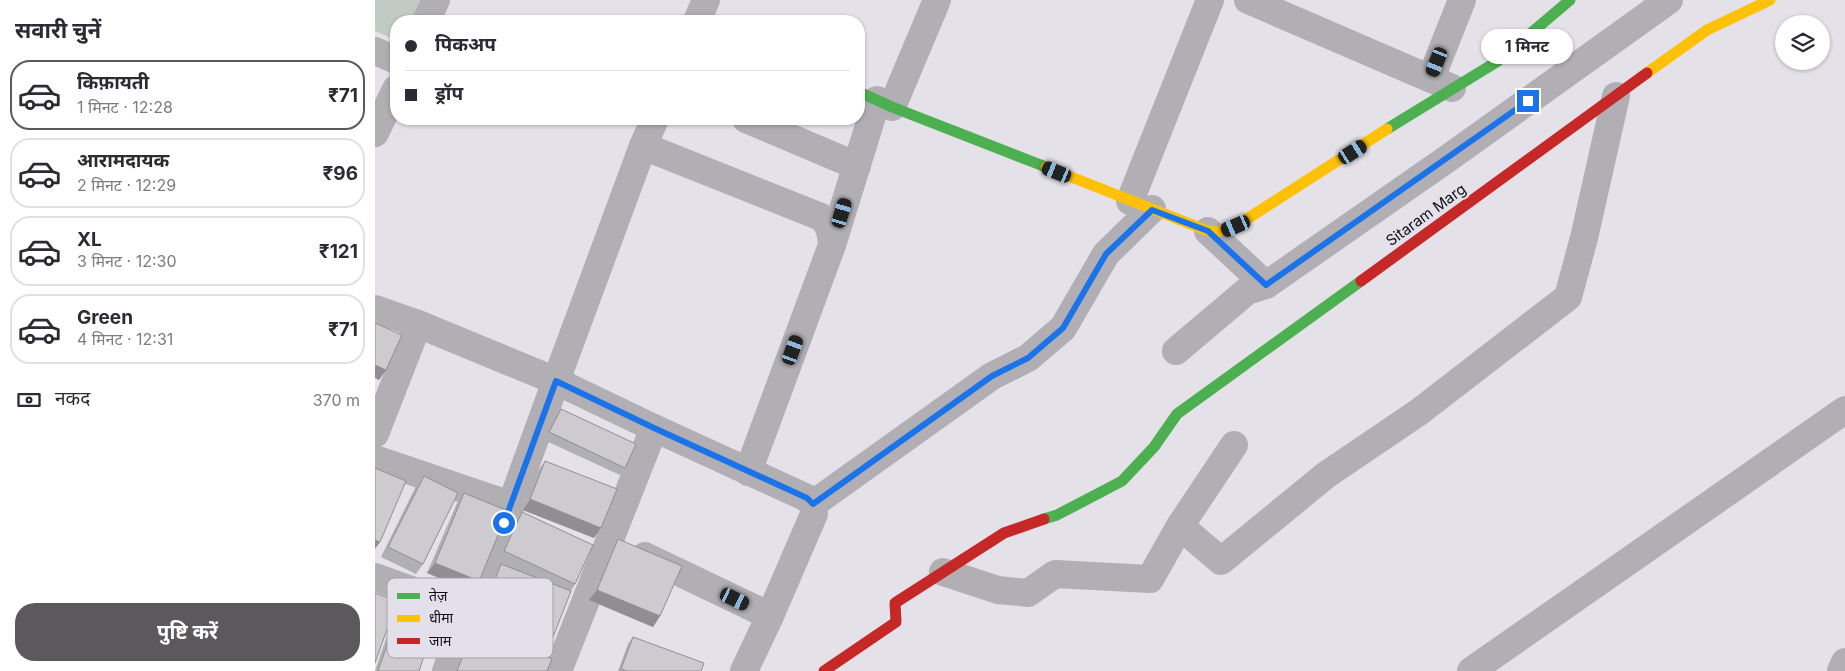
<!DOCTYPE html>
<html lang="hi">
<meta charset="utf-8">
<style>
body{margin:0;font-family:Inter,"Noto Sans Devanagari",sans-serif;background:#f7f7f7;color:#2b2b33;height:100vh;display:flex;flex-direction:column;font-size:19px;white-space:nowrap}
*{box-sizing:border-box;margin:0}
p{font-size:16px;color:#7c7c81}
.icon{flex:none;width:28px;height:28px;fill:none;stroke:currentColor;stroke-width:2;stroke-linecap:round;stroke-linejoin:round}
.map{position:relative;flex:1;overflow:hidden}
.sheet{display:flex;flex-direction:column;background:#fff;width:375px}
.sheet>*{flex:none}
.top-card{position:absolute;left:15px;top:15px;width:475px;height:110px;border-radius:20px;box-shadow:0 1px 4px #0004;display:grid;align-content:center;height:110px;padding:0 15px;background:#fff}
.fabs{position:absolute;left:1400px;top:15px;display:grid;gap:10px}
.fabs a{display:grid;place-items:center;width:55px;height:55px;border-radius:50%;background:#fff;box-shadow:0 1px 4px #0004;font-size:25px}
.end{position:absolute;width:22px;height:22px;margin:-11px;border:6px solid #1a73e8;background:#fff;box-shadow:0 0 0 2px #fff}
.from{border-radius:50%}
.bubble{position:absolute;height:35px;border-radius:18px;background:#fff;box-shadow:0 1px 4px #0004;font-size:16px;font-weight:700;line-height:35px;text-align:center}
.car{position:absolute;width:15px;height:30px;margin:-15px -8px;border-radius:6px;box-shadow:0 0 4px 1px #0007;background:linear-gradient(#222 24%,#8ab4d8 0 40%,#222 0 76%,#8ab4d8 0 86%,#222 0)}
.top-card b{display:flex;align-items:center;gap:18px;height:48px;font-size:19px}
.top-card b+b{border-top:1px solid #e1e1e2}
.top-card i{width:12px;height:12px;background:#2b2b33}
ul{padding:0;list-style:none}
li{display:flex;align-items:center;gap:15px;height:70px;margin:0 10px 8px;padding:0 5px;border:2px solid #e1e1e2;border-radius:20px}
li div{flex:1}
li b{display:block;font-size:19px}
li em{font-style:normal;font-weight:700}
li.active{border-color:#5b595e}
li>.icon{width:45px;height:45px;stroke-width:1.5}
h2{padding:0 15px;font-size:22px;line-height:60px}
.pay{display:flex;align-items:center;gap:12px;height:55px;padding:0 15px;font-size:19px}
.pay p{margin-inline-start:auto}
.cta{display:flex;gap:10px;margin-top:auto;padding:10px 15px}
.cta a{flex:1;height:58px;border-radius:20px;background:#5b595e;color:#fff;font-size:20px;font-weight:700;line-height:58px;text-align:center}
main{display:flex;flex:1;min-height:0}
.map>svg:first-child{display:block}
.green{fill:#c1cbc4}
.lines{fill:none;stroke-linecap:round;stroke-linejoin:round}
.street{stroke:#b1afb4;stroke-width:28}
.fast{stroke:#4caf50;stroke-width:11}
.slow{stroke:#ffc107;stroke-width:11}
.jam{stroke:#c62828;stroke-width:11}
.wall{fill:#b0afb3}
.shaded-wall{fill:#908e92}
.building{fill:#cdcbd0;stroke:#908e92}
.route{stroke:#1a73e8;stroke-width:6}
.labels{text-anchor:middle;stroke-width:4.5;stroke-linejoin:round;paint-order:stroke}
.street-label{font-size:15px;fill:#110f14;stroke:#e3dfeb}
.key{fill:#e3dfeb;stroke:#a4a1aa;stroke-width:1}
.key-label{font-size:14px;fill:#110f14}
</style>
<main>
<section class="sheet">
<h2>सवारी चुनें</h2>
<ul>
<li class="active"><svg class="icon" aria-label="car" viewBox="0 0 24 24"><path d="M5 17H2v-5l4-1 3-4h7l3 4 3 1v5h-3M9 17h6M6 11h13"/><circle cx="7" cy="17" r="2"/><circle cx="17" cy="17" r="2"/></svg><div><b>किफ़ायती</b><p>1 मिनट · 12:28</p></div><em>₹71</em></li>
<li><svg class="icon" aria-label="car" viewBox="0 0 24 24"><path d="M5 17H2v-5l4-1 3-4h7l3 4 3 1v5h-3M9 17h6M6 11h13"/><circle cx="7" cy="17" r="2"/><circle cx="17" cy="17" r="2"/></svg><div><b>आरामदायक</b><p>2 मिनट · 12:29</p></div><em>₹96</em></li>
<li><svg class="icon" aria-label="car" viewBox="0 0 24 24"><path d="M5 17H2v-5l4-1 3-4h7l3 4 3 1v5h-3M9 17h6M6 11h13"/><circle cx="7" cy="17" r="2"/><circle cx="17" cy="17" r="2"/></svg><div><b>XL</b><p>3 मिनट · 12:30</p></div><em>₹121</em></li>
<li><svg class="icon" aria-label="car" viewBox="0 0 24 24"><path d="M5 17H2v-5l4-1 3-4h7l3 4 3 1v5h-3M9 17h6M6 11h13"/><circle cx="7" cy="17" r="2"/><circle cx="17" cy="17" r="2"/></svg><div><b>Green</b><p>4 मिनट · 12:31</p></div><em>₹71</em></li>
</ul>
<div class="pay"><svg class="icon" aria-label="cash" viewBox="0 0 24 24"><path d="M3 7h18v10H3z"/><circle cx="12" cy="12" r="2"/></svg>नकद<p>370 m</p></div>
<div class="cta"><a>पुष्टि करें</a></div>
</section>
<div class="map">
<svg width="1470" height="671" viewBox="0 0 1470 671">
<rect width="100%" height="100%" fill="#e4e2e8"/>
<polygon class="green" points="0,0 48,0 39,21 21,21 21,40 0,31"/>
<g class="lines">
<g class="street">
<polyline points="873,0 1077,88"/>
<polyline points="51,21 61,0"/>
<polyline points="322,21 331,0"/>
<polyline points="0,51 21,60"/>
<polyline points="1056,78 1087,0"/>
<polyline points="517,107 562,0"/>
<polyline points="371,119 482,166"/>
<polyline points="0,133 21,89"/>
<path d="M268 146 446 217C455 225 456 233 457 245L373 472"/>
<polyline points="755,201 835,0"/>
<polyline points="833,231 891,285"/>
<polyline points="457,245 502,100"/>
<polyline points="0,309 43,324 181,381 268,146 280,119"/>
<polyline points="801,351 872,291 891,285 1072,159 1294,0"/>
<polyline points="0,434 43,324"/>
<polyline points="0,459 136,505"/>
<polyline points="438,504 617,376 653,358 688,328 731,254 777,209"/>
<polyline points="805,526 859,445"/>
<polyline points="270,556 395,616"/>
<polyline points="568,572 623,590 653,593 680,574 775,579 805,526 846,561 951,475 1044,412 1193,297 1209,238 1241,96"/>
<polyline points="0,577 94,611"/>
<polyline points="71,671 136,505 181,381 279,428 432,498 438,504 439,514 395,616 369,671"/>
<polyline points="183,671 279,428"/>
<polyline points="1096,671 1470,410"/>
<polyline points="1466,671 1470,662"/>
</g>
<g class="fast">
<polyline points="484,92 517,107 671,167"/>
<polyline points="1012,129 1123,61 1195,0"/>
<polyline points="669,519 682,515 747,481 779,447 802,414 986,281"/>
</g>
<g class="slow">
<polyline points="1272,73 1332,30 1395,0"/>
<polyline points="671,167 833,231 842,232 861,226 1012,129"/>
</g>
<g class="jam">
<polyline points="986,281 1272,73"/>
<polyline points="449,671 521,622 520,603 629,533 669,519"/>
</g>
</g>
<g class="wall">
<polygon points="186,409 250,468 245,475 169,440 180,416"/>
<polygon points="170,461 226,528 219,538 148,510 163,471"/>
<polygon points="49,476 48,564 41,574 6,557 41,486"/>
<polygon points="89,493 104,581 96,591 52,573 82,503"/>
<polygon points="147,512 200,584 196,591 171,648 101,621 119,575 126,564 137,569 122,561 140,523"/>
<polygon points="243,539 285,616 278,627 214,600 236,549"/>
<polygon points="25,608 44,671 0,671 18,618"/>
<polygon points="98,629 172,671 79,671 91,639"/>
<polygon points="258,637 326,671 243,671 253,644"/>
</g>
<g class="shaded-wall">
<polygon points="0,365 11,370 4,380 0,378"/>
<polygon points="155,499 226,528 219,538 148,510"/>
<polygon points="0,540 5,542 0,549"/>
<polygon points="60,563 104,581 96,591 52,573"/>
<polygon points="222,590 285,616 278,627 214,600"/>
<polygon points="108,611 178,637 171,648 101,621"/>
</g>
<g class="building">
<polygon points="0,323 27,335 11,370 0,365"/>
<polygon points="186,409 261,444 250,468 174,432"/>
<polygon points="170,461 242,489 226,528 155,499"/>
<polygon points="0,468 31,481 5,542 0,540"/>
<polygon points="49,476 83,493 48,564 13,547"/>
<polygon points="89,493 133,511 104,581 60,563"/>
<polygon points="147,512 218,545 200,584 129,551"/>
<polygon points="243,539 307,566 285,616 222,590"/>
<polygon points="126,564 196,591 178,637 108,611"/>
<polygon points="0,593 22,601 0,663"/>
<polygon points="25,608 61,620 44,671 3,671"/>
<polygon points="98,629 177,659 172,671 82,671"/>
<polygon points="258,637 329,663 326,671 252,671 246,669"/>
</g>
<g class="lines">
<polyline class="route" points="129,523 181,381 279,428 432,498 438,504 617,376 653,358 688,328 731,254 777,210 833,231 891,285 1153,101"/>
</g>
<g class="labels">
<g class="street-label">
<text transform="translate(1051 215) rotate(-36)" y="5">Sitaram Marg</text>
</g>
</g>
<rect x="12" y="578" width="166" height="80" rx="8" class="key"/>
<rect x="22" y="593" width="23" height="6" fill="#4caf50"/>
<rect x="22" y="615" width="23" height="7" fill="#ffc107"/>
<rect x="22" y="638" width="23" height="6" fill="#c62828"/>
<g class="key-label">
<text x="54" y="601">तेज़</text>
<text x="54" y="623">धीमा</text>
<text x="54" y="646">जाम</text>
</g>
</svg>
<div class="fabs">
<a><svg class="icon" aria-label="layers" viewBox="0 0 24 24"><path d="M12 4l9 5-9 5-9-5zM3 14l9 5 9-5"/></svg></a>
</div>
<i class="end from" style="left:129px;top:523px"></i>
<i class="end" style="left:1153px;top:101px"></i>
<div class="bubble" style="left:1106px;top:29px;width:92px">1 मिनट</div>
<i class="car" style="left:1062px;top:62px;rotate:202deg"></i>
<i class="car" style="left:978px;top:152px;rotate:58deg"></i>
<i class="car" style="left:682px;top:172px;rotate:292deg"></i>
<i class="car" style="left:467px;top:213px;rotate:17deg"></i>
<i class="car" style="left:861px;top:226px;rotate:247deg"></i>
<i class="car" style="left:418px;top:350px;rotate:20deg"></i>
<i class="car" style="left:360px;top:599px;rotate:116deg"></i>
<div class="top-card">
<b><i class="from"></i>पिकअप</b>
<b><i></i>ड्रॉप</b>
</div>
</div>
</main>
